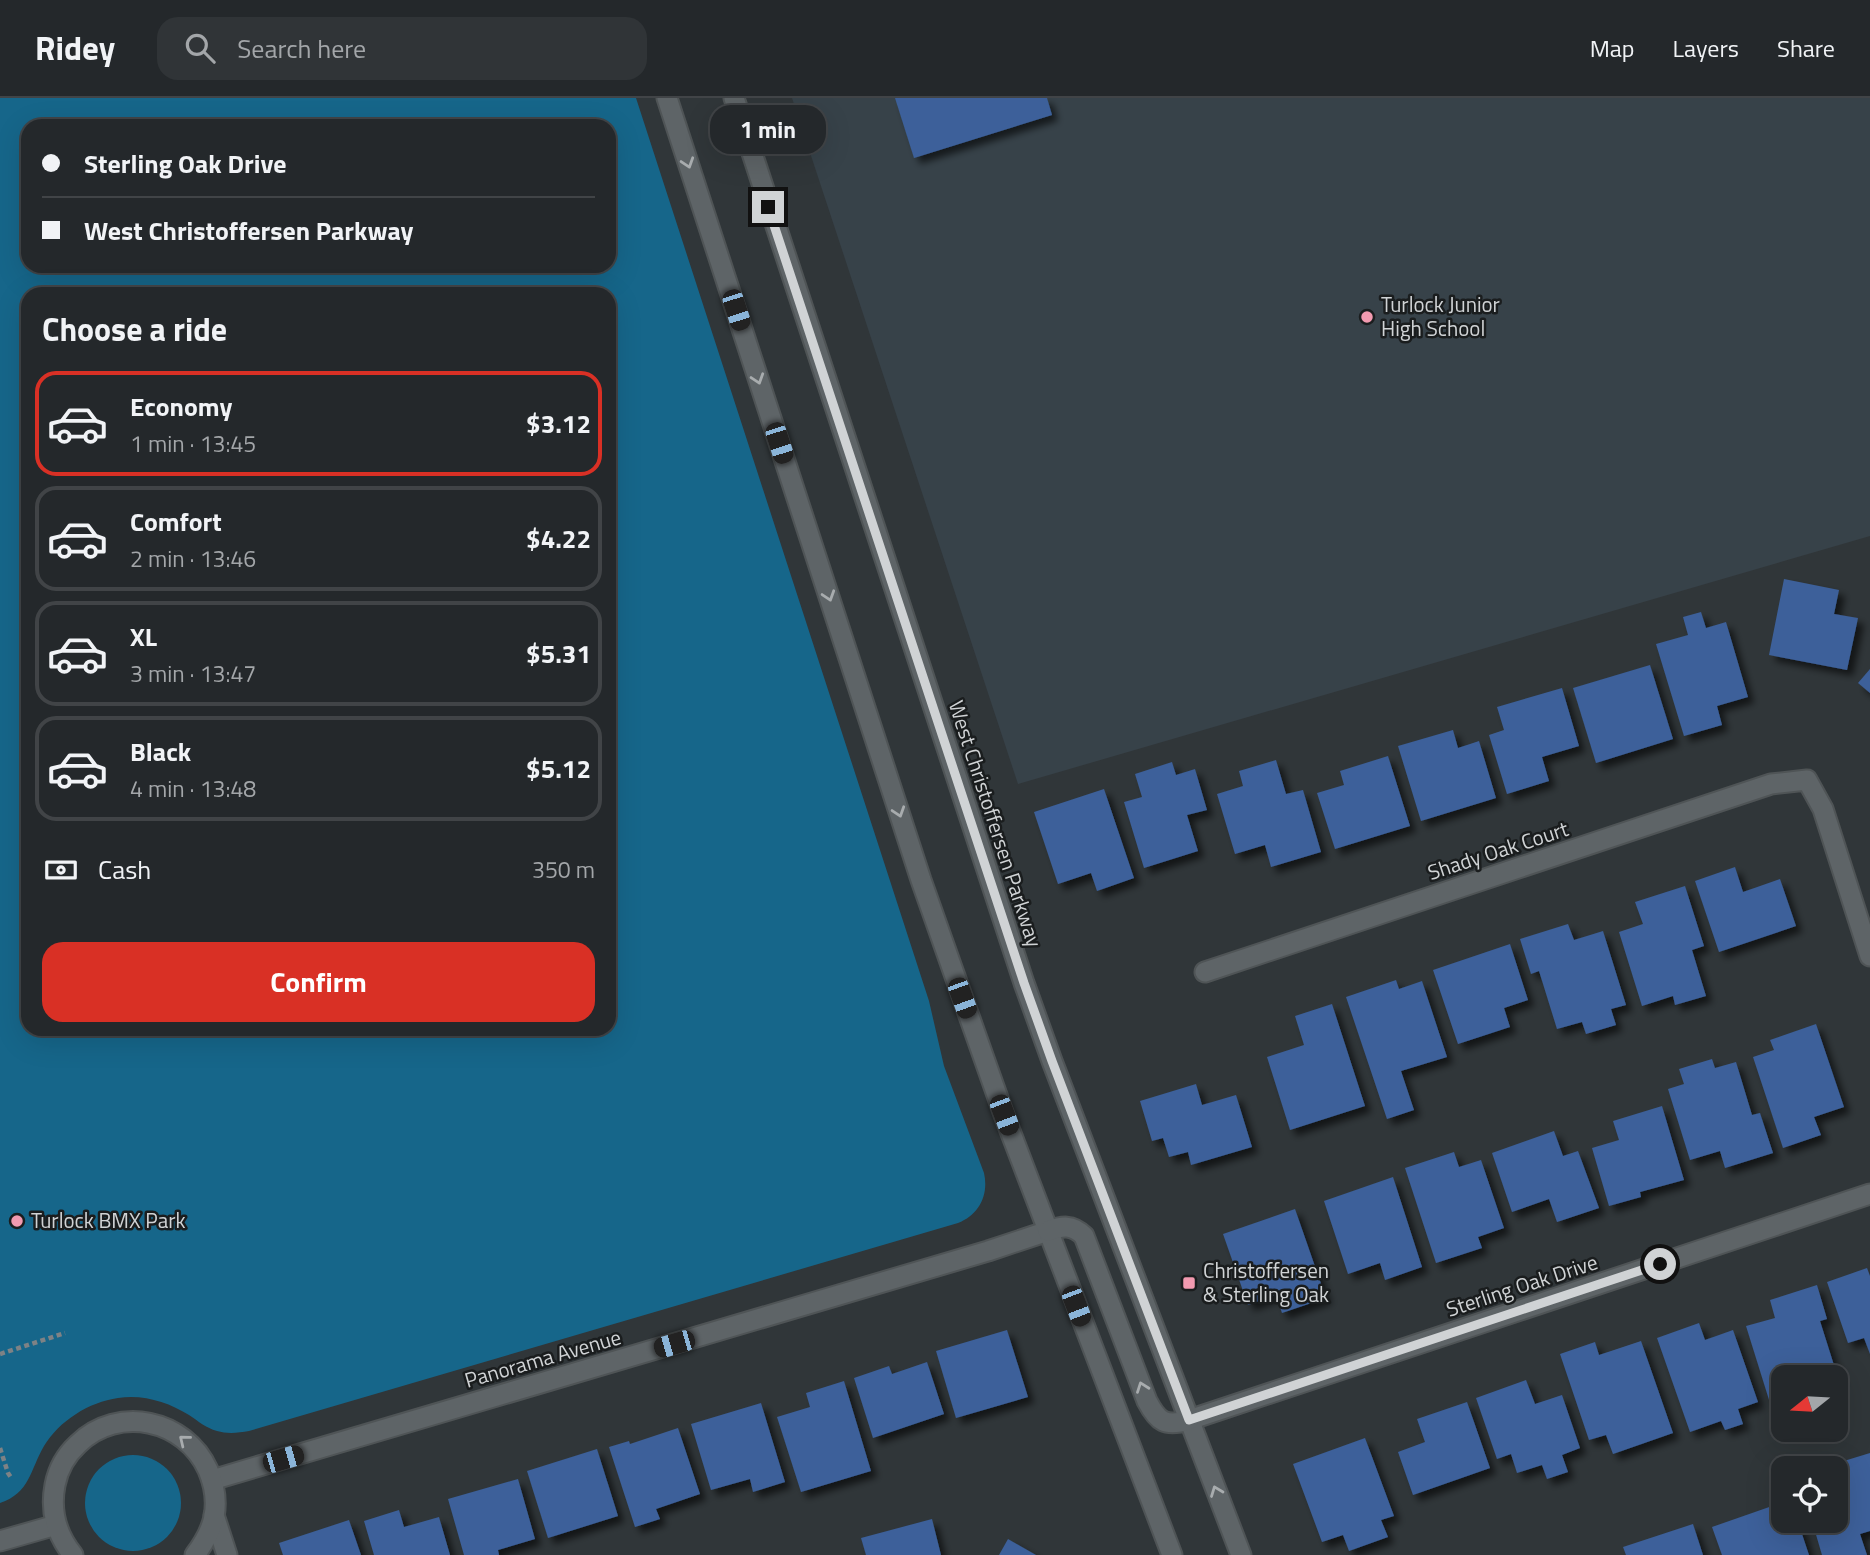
<!DOCTYPE html>
<meta charset="utf-8">
<style>
body{margin:0;font-family:"Titillium Web",sans-serif;background:#303437;color:#f1f3f6;height:100vh;display:flex;flex-direction:column;font-size:26px;white-space:nowrap}
*{box-sizing:border-box;margin:0}
p{font-size:23px;color:#a3a6a9}
.icon{flex:none;width:38px;height:38px;fill:none;stroke:currentColor;stroke-width:2;stroke-linecap:round;stroke-linejoin:round}
.map{position:relative;flex:1;overflow:hidden}
.drawer{position:absolute;left:21px;top:189px;width:595px;height:749px;display:flex;flex-direction:column;background:#24282b;border-radius:21px;box-shadow:0 7px 28px #0002,0 0 0 2px #414447}
.drawer>*{flex:none}
.hud{position:absolute;left:21px;top:21px;width:595px;height:154px;border-radius:21px;box-shadow:0 7px 28px #0002,0 0 0 2px #414447;display:grid;align-content:center;height:154px;padding:0 21px;background:#24282b}
.needle{width:46px;rotate:252deg}
.controls{position:absolute;left:1771px;top:1267px;display:grid;gap:14px}
.controls a{display:grid;place-items:center;width:77px;height:77px;border-radius:14px;background:#24282b;box-shadow:0 7px 28px #0002,0 0 0 2px #414447;font-size:35px}
.end{position:absolute;width:32px;height:32px;margin:-16px;border:9px solid #d0d3d5;background:#111;box-shadow:0 0 0 4px #111}
.from{border-radius:50%}
.bubble{position:absolute;height:49px;border-radius:21px;background:#24282b;box-shadow:0 7px 28px #0002,0 0 0 2px #414447;font-size:23px;font-weight:700;line-height:49px;text-align:center}
.car{position:absolute;width:21px;height:42px;margin:-21px -10px;border-radius:9px;box-shadow:0 0 5px 2px #0007;background:linear-gradient(#222 24%,#8ab4d8 0 40%,#222 0 76%,#8ab4d8 0 86%,#222 0)}
.hud b{display:flex;align-items:center;gap:24px;height:66px;font-size:26px}
.hud b+b{border-top:2px solid #414447}
.hud i{width:18px;height:18px;background:#f1f3f6}
ul{padding:0;list-style:none}
li{display:flex;align-items:center;gap:21px;height:105px;margin:0 14px 10px;padding:0 7px;border:4px solid #414447;border-radius:21px}
li div{flex:1}
li b{display:block;font-size:26px}
li em{font-style:normal;font-weight:700}
li.current{border-color:#d93025}
li>.icon{width:63px;height:63px;stroke-width:1.5}
h2{padding:0 21px;font-size:32px;line-height:84px}
.pay{display:flex;align-items:center;gap:18px;height:77px;padding:0 21px;font-size:26px}
.pay p{margin-inline-start:auto}
.cta{display:flex;gap:14px;margin-top:auto;padding:14px 21px}
.cta a{flex:1;height:80px;border-radius:21px;background:#d93025;color:#fff;font-size:28px;font-weight:700;line-height:80px;text-align:center}
header{display:flex;align-items:center;gap:42px;box-sizing:border-box;height:98px;padding:0 35px;background:#24282b;border-bottom:2px solid #414447}
header strong{font-size:33px}
nav{display:flex;gap:38px;margin-inline-start:auto;font-size:24px}
.search{width:490px;height:63px;background:#303437;display:flex;align-items:center;gap:18px;box-sizing:border-box;padding:0 24px;border-radius:21px;color:#a3a6a9;font-size:26px}
.map>svg:first-child{display:block}
.built{fill:#374249}
.green{fill:#16668a;fill-rule:evenodd}
.building{fill:#3c609a;filter:url(#shadow)}
.lines{fill:none;stroke-linecap:round;stroke-linejoin:round}
.minor-casing{stroke:#4f5456;stroke-width:23}
.tertiary-casing{stroke:#4f5456;stroke-width:23}
.path{stroke:#7e8285;stroke-width:4.5;stroke-dasharray:5 3.5;stroke-linecap:butt}
.minor{stroke:#5e6467;stroke-width:19}
.tertiary{stroke:#5e6467;stroke-width:19}
.oneway{stroke:#a8acae}
.route{stroke:#d0d3d5;stroke-width:9}
.poi-dot{fill:#f29ab0;stroke:#1a1d1e;stroke-width:2.5}
.labels{text-anchor:middle;stroke-width:5;stroke-linejoin:round;paint-order:stroke}
.poi-label{font-size:21px;fill:#d0d3d5;stroke:#1a1d1e;text-anchor:start}
.street-label{font-size:21px;fill:#d0d3d5;stroke:#1a1d1e}
</style>
<header>
<strong>Ridey</strong>
<div class="search"><svg class="icon" aria-label="search" viewBox="0 0 24 24"><circle cx="10" cy="10" r="6"/><path d="M15 15l6 6"/></svg>Search here</div>
<nav><a>Map</a><a>Layers</a><a>Share</a></nav>
</header>
<div class="map">
<svg width="1870" height="1457" viewBox="0 0 1870 1457">
<defs>
<filter id="shadow"><feDropShadow dx="6" dy="6" stdDeviation="3.5" flood-color="#0009"/></filter>
</defs>
<rect width="100%" height="100%" fill="#303639"/>
<polygon class="built" points="792,0 1870,0 1870,438 1018,686"/>
<g class="green">
<path d="M0 0H636L929 903 944 968 984 1075C989 1097 979 1117 958 1125L249 1333C238 1335 227 1336 217 1333 206 1330 198 1323 189 1317 168 1304 143 1296 118 1300 89 1304 59 1323 44 1348 30 1372 30 1395 0 1405ZM609 28V168H28V28ZM609 196V931H28V196Z"/>
<circle cx="133" cy="1405" r="48"/>
</g>
<g class="building">
<polygon points="895,0 1047,0 1052,17 914,60"/>
<polygon points="1784,481 1839,492 1834,516 1858,520 1847,572 1769,557"/>
<polygon points="1701,514 1706,530 1726,524 1748,599 1717,608 1722,627 1684,638 1656,546 1688,537 1683,519"/>
<polygon points="1650,567 1673,641 1596,665 1573,590"/>
<polygon points="1870,571 1870,595 1858,585"/>
<polygon points="1562,590 1579,648 1542,659 1549,683 1507,696 1489,637 1504,632 1497,609"/>
<polygon points="1453,632 1458,650 1479,643 1496,700 1421,723 1398,648"/>
<polygon points="1388,658 1410,728 1335,751 1317,695 1344,687 1340,673"/>
<polygon points="1276,662 1286,696 1303,692 1321,754 1271,769 1265,747 1235,756 1217,696 1243,688 1239,673"/>
<polygon points="1172,664 1176,677 1195,671 1207,712 1187,717 1198,753 1144,770 1124,704 1142,699 1135,676"/>
<polygon points="1104,691 1134,780 1097,793 1091,775 1058,786 1034,714"/>
<polygon points="1735,769 1743,794 1780,781 1796,828 1719,854 1695,783"/>
<polygon points="1685,788 1704,848 1692,852 1706,898 1675,907 1673,898 1642,908 1619,834 1643,826 1635,804"/>
<polygon points="1568,826 1574,842 1603,833 1626,907 1611,911 1616,927 1586,936 1582,924 1557,931 1539,873 1531,876 1520,841"/>
<polygon points="1510,846 1528,902 1504,910 1510,929 1458,946 1433,872"/>
<polygon points="1396,882 1399,891 1422,883 1447,959 1401,973 1414,1012 1387,1021 1346,899"/>
<polygon points="1332,906 1365,1008 1290,1032 1267,959 1304,947 1295,918"/>
<polygon points="1816,926 1844,1009 1814,1019 1821,1037 1783,1050 1753,959 1774,952 1770,942"/>
<polygon points="1712,961 1715,970 1736,964 1752,1017 1760,1015 1773,1055 1725,1070 1720,1053 1690,1062 1668,991 1684,986 1679,971"/>
<polygon points="1196,986 1202,1007 1236,997 1252,1049 1191,1067 1188,1054 1169,1059 1163,1040 1152,1043 1140,1003"/>
<polygon points="1662,1008 1684,1082 1640,1094 1641,1099 1609,1108 1592,1050 1619,1042 1613,1023"/>
<polygon points="1554,1033 1563,1058 1578,1053 1599,1110 1557,1124 1549,1101 1512,1114 1492,1055"/>
<polygon points="1454,1054 1459,1069 1481,1062 1504,1130 1478,1139 1482,1150 1436,1165 1405,1070"/>
<polygon points="1393,1079 1422,1169 1385,1182 1380,1165 1348,1176 1324,1103"/>
<polygon points="1295,1111 1326,1200 1282,1215 1276,1197 1248,1207 1223,1136"/>
<polygon points="1867,1170 1870,1178 1870,1256 1864,1240 1848,1245 1827,1184"/>
<polygon points="1817,1187 1827,1221 1820,1223 1839,1283 1836,1284 1836,1279 1783,1279 1783,1319 1775,1321 1746,1228 1775,1220 1770,1202"/>
<polygon points="1699,1225 1705,1242 1733,1232 1758,1304 1738,1311 1743,1326 1725,1332 1721,1323 1690,1334 1657,1240"/>
<polygon points="1007,1232 1028,1299 956,1320 936,1253"/>
<polygon points="1641,1243 1673,1335 1613,1356 1606,1337 1589,1342 1560,1256 1595,1244 1599,1257"/>
<polygon points="927,1264 944,1316 873,1340 854,1280 889,1268 892,1276"/>
<polygon points="1526,1282 1535,1306 1562,1297 1580,1350 1562,1357 1568,1374 1547,1381 1542,1367 1517,1375 1511,1356 1497,1361 1476,1300"/>
<polygon points="844,1283 871,1373 801,1394 777,1319 810,1309 806,1295"/>
<polygon points="1467,1304 1490,1370 1413,1397 1398,1354 1425,1344 1417,1321"/>
<polygon points="761,1305 785,1384 753,1394 750,1381 711,1392 691,1326"/>
<polygon points="678,1330 700,1396 656,1411 660,1421 635,1429 609,1349 629,1343 630,1346"/>
<polygon points="1365,1340 1394,1418 1381,1422 1388,1439 1349,1453 1343,1437 1322,1444 1293,1366"/>
<polygon points="597,1351 618,1418 548,1440 527,1373"/>
<polygon points="1870,1355 1870,1433 1860,1436 1867,1457 1822,1457 1812,1423 1836,1423 1836,1370 1821,1370"/>
<polygon points="518,1381 535,1441 498,1452 499,1457 464,1457 448,1401"/>
<polygon points="1775,1407 1782,1430 1798,1424 1809,1457 1722,1457 1712,1429"/>
<polygon points="399,1412 404,1429 439,1419 450,1457 374,1457 364,1423"/>
<polygon points="932,1421 941,1457 866,1457 861,1440"/>
<polygon points="349,1422 361,1457 283,1457 279,1445"/>
<polygon points="1693,1426 1703,1457 1626,1457 1623,1449"/>
<polygon points="1008,1441 1036,1457 999,1457"/>
</g>
<g class="lines">
<g class="minor-casing">
<g id="minor">
<polyline points="1205,874 1771,686 1807,682 1823,711 1870,858"/>
<polyline points="1189,1322 1870,1096"/>
<polyline points="212,1382 988,1153 1048,1133"/>
<polyline points="214,1417 227,1457"/>
<polyline points="0,1443 56,1427"/>
<path d="M73 1457C56 1436 50 1413 55 1387 58 1371 66 1357 78 1346 118 1307 185 1321 208 1372 214 1386 217 1403 214 1419 211 1433 204 1445 195 1457"/>
</g>
</g>
<g class="tertiary-casing">
<g id="tertiary">
<polyline points="667,0 921,782 1004,1017 1172,1457"/>
<polyline points="734,0 1024,885 1052,963 1241,1457"/>
<path d="M1048 1133C1062 1128 1072 1126 1084 1138L1147 1303C1158 1324 1165 1329 1189 1322"/>
</g>
</g>
<g class="path">
<polyline points="0,1256 65,1235"/>
<polyline points="0,1350 8,1375 12,1381"/>
</g>
<use href="#minor" class="minor"/>
<use href="#tertiary" class="tertiary"/>
</g>
<defs><path id="oneway-chevron" d="M-2-3.5L2.5 0L-2 3.5" fill="none" stroke-width="1.6" stroke-linecap="round" stroke-linejoin="round" transform="scale(1.75)"/></defs>
<g class="oneway">
<use href="#oneway-chevron" transform="translate(688 65) rotate(72)"/>
<use href="#oneway-chevron" transform="translate(758 281) rotate(72)"/>
<use href="#oneway-chevron" transform="translate(829 498) rotate(72)"/>
<use href="#oneway-chevron" transform="translate(899 714) rotate(72)"/>
<use href="#oneway-chevron" transform="translate(1142 1289) rotate(-110)"/>
<use href="#oneway-chevron" transform="translate(184 1342) rotate(-141)"/>
<use href="#oneway-chevron" transform="translate(1216 1393) rotate(-111)"/>
</g>
<g class="lines">
<polyline class="route" points="768,109 1024,885 1052,963 1189,1322 1660,1166"/>
</g>
<g class="poi-dot">
<circle cx="1367" cy="219" r="7"/>
<circle cx="17" cy="1123" r="7"/>
<rect x="1182" y="1178" width="14" height="14" rx="3.5"/>
</g>
<g class="labels">
<g class="poi-label">
<text x="1381" y="214">Turlock Junior<tspan x="1381" dy="24">High School</tspan></text>
<text x="31" y="1130">Turlock BMX Park</text>
<text x="1203" y="1180">Christoffersen<tspan x="1203" dy="24">&amp; Sterling Oak</tspan></text>
</g>
<g class="street-label">
<text transform="translate(995 726) rotate(72)" y="7">West Christoffersen Parkway</text>
<text transform="translate(1498 753) rotate(-18)" y="7">Shady Oak Court</text>
<text transform="translate(1522 1188) rotate(-18)" y="7">Sterling Oak Drive</text>
<text transform="translate(543 1261) rotate(-16)" y="7">Panorama Avenue</text>
</g>
</g>
</svg>
<div class="controls">
<a><svg class="needle" viewBox="-14 -14 28 28"><path d="M0-13l5 13h-10z" fill="#e53935"/><path d="M0 13l5-13h-10z" fill="#a3a6a9"/></svg></a>
<a><svg class="icon" aria-label="locate" viewBox="0 0 24 24"><circle cx="12" cy="12" r="6"/><path d="M12 2v4M12 18v4M2 12h4M18 12h4"/></svg></a>
</div>
<i class="end from" style="left:1660px;top:1166px"></i>
<i class="end" style="left:768px;top:109px"></i>
<div class="bubble" style="left:710px;top:7px;width:116px">1 min</div>
<i class="car" style="left:736px;top:212px;rotate:162deg"></i>
<i class="car" style="left:779px;top:345px;rotate:162deg"></i>
<i class="car" style="left:962px;top:900px;rotate:160deg"></i>
<i class="car" style="left:1004px;top:1017px;rotate:159deg"></i>
<i class="car" style="left:1076px;top:1208px;rotate:159deg"></i>
<i class="car" style="left:674px;top:1246px;rotate:254deg"></i>
<i class="car" style="left:283px;top:1361px;rotate:74deg"></i>
<div class="hud">
<b><i class="from"></i>Sterling Oak Drive</b>
<b><i></i>West Christoffersen Parkway</b>
</div>
<section class="drawer">
<h2>Choose a ride</h2>
<ul>
<li class="current"><svg class="icon" aria-label="car" viewBox="0 0 24 24"><path d="M5 17H2v-5l4-1 3-4h7l3 4 3 1v5h-3M9 17h6M6 11h13"/><circle cx="7" cy="17" r="2"/><circle cx="17" cy="17" r="2"/></svg><div><b>Economy</b><p>1 min · 13:45</p></div><em>$3.12</em></li>
<li><svg class="icon" aria-label="car" viewBox="0 0 24 24"><path d="M5 17H2v-5l4-1 3-4h7l3 4 3 1v5h-3M9 17h6M6 11h13"/><circle cx="7" cy="17" r="2"/><circle cx="17" cy="17" r="2"/></svg><div><b>Comfort</b><p>2 min · 13:46</p></div><em>$4.22</em></li>
<li><svg class="icon" aria-label="car" viewBox="0 0 24 24"><path d="M5 17H2v-5l4-1 3-4h7l3 4 3 1v5h-3M9 17h6M6 11h13"/><circle cx="7" cy="17" r="2"/><circle cx="17" cy="17" r="2"/></svg><div><b>XL</b><p>3 min · 13:47</p></div><em>$5.31</em></li>
<li><svg class="icon" aria-label="car" viewBox="0 0 24 24"><path d="M5 17H2v-5l4-1 3-4h7l3 4 3 1v5h-3M9 17h6M6 11h13"/><circle cx="7" cy="17" r="2"/><circle cx="17" cy="17" r="2"/></svg><div><b>Black</b><p>4 min · 13:48</p></div><em>$5.12</em></li>
</ul>
<div class="pay"><svg class="icon" aria-label="cash" viewBox="0 0 24 24"><path d="M3 7h18v10H3z"/><circle cx="12" cy="12" r="2"/></svg>Cash<p>350 m</p></div>
<div class="cta"><a>Confirm</a></div>
</section>
</div>
